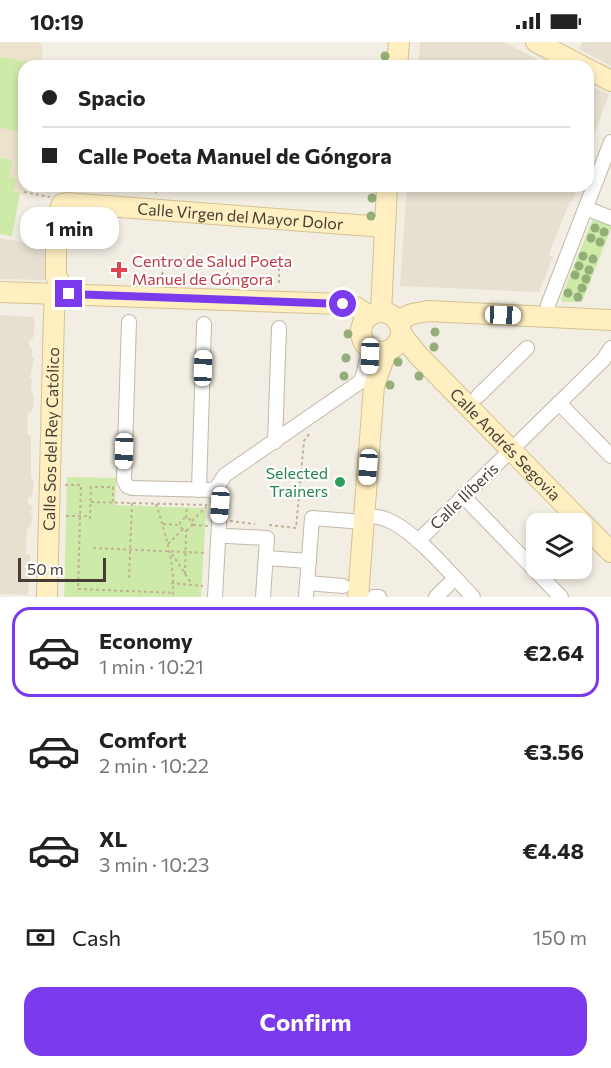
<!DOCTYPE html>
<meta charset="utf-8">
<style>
body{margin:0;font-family:Commissioner,sans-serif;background:#f6f6f6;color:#222;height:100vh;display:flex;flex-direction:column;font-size:22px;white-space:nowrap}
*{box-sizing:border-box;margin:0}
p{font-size:20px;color:#767676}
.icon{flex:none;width:33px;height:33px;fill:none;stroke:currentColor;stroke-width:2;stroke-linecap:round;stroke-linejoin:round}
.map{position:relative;height:555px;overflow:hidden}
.side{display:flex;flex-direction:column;background:#fff;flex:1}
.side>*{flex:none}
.guide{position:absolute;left:18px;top:18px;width:576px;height:132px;border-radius:18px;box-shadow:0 3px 9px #0003;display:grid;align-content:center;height:132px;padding:0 24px;background:#fff}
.fabs{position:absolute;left:526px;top:471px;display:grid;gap:12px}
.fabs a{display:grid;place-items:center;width:66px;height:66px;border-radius:12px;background:#fff;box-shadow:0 3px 9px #0003;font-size:30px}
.scale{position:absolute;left:18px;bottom:15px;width:88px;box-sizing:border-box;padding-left:6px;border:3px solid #453d33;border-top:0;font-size:16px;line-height:21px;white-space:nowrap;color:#453d33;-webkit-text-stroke:4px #fff;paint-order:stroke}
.end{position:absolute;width:27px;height:27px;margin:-14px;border:8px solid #7c3aed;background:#fff;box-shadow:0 0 0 3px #fff}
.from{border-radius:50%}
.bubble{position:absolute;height:42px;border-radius:18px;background:#fff;box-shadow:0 3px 9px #0003;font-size:20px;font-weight:700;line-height:42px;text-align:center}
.car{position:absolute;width:18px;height:36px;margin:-18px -9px;border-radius:8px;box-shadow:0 0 4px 2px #0007;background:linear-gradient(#fff 24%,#345 0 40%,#fff 0 76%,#345 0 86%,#fff 0)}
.guide b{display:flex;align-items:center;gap:21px;height:57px;font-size:22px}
.guide b+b{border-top:2px solid #e0e0e0}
.guide i{width:15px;height:15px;background:#222}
ul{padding:10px 0 0;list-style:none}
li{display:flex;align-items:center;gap:18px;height:90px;margin:0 12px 9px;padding:0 12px;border:3px solid transparent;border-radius:18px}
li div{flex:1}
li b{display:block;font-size:22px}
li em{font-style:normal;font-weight:700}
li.active{border-color:#7c3aed}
li>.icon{width:54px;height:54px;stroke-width:1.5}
.pay{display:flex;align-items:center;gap:15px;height:66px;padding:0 24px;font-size:22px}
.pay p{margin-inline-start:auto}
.button{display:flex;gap:12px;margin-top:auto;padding:12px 24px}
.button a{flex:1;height:69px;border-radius:18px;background:#7c3aed;color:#fff;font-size:24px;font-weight:700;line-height:69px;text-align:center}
.status{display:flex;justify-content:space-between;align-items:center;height:42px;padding:0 30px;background:#fff;direction:ltr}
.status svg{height:16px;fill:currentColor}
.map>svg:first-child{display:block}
.residential{fill:#e7e0d1}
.education{fill:#ede3cc}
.green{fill:#ceeaa8}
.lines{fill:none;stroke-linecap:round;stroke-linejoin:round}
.street-casing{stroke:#c2b8a8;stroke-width:16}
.secondary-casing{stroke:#d5c28f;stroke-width:22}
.path{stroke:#c1b195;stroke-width:2;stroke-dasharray:3 3;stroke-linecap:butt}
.street{stroke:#fff;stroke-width:14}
.secondary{stroke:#ffefc1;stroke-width:20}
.tree{fill:#93ae79}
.route{stroke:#7c3aed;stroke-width:8}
.health-dot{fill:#e0444e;stroke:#fff;stroke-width:2}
.leisure-dot{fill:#2e9e5b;stroke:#fff;stroke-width:2}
.labels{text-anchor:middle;stroke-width:4.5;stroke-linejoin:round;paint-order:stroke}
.street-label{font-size:16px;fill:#453d33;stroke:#fff}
.health-label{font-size:16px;fill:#be3a42;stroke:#fff;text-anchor:start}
.leisure-label{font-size:16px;fill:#27864d;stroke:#fff;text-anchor:end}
</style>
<div class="status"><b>10:19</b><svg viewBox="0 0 49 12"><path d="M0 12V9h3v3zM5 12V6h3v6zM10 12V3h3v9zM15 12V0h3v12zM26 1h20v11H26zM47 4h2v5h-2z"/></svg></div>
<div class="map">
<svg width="611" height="555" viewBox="0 0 611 555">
<rect width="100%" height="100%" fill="#f3eee3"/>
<g class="residential">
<polygon points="420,0 504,0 550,24 418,24"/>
<polygon points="582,0 611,0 611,24 579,7"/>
<polygon points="588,43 609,52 588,109"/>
<polygon points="407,144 575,144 574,149 576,150 572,160 570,159 552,204 549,213 553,215 539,250 400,244"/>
<polygon points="0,196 48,205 45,238 0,237"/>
<polygon points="0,273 33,275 35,282 33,296 29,298 29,304 32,307 32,316 34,316 30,336 32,337 31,347 34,355 32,370 28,371 27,392 31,394 31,434 34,440 32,454 28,456 28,462 32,464 31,473 33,474 31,483 27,486 26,512 30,513 28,553 0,552"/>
</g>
<polygon class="education" points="0,0 39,0 43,6 40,24 24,24 25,144 24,152 20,151 12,194 0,192"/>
<g class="green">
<polygon points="0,15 35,21 34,24 24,24 24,90 0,86"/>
<polygon points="0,116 12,118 9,135 16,136 14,149 20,151 12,194 0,192"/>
<polygon points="594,174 611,180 611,187 582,260 563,260 561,256"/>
<polygon points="67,435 116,436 115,463 203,466 206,468 201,555 64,555"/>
</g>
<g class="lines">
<g class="street-casing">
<g id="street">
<polyline points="593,169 611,176"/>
<polyline points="547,274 548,263 611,100"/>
<polyline points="129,280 124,438 127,444 132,446 215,448"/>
<polyline points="478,354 527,306"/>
<polyline points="559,361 611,414"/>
<polyline points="275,400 279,286"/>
<polyline points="199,448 204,282"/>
<path d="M215 448 225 433 360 340C366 332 363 322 370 314"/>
<polyline points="463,454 561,555"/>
<path d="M364 474C372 474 381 475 388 478 416 490 451 532 473 555"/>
<polyline points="227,494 267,496 263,555"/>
<polyline points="418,499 603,318 611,306"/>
<polyline points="266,516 309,519"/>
<polyline points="307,541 343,544"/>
<polyline points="215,555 220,463 215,448"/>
<polyline points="306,555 312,476 364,480"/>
<polyline points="374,555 379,555"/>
<polyline points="436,555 448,543"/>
</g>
</g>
<g class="secondary-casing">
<g id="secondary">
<polyline points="536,0 582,24"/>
<polyline points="397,24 399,0"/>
<polyline points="588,27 611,39"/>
<path id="s1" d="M59 239 56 235V201L59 193 60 167 62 162 67 161 384 185"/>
<polyline points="0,250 343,262 356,265 369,274"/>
<circle cx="381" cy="290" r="20"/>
<polyline points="381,270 387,144"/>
<polyline points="397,279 412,272 428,269 611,278"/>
<path id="s2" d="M401 292 418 313 611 510"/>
<path id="s3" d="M47 555 54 272 55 256 59 239"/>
<polyline points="358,555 374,344 386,310"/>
</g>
</g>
<g class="path">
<polyline points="24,150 50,155"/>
<polyline points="156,151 156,144"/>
<polyline points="162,239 163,217 279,220 279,243"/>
<polyline points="65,443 81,443 78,547 174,551"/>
<polyline points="91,460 207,463"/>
<path d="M156 462C166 493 175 522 173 555"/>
<polyline points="66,474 90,474"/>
<circle cx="186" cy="482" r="6"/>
<polyline points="186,476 187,464"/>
<polyline points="90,477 91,445 113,445 113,460"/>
<polyline points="192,479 206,465"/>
<polyline points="230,479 255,482"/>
<polyline points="163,482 180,483"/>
<polyline points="193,483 208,484"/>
<polyline points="269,483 296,486 304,399 309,392"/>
<polyline points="168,502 183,487"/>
<polyline points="93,506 207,511"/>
<polyline points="172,512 191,541"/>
<polyline points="185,532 186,488"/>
<polyline points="129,536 132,461"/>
<polyline points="65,538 78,538"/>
<polyline points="171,541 203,544"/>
</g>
<use href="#street" class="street"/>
<use href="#secondary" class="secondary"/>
</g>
<g class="tree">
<circle cx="385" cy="14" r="4.5"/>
<circle cx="372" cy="156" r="4.5"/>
<circle cx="371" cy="174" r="4.5"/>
<circle cx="595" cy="186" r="4.5"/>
<circle cx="604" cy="190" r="4.5"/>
<circle cx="591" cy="196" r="4.5"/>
<circle cx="600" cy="200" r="4.5"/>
<circle cx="583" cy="214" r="4.5"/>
<circle cx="593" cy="217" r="4.5"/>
<circle cx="579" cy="224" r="4.5"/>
<circle cx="589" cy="228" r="4.5"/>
<circle cx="575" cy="233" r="4.5"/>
<circle cx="586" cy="237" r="4.5"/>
<circle cx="582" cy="246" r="4.5"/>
<circle cx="568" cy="251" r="4.5"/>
<circle cx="578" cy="255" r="4.5"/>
<circle cx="435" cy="290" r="4.5"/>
<circle cx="348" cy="292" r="4.5"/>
<circle cx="434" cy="305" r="4.5"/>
<circle cx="346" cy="316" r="4.5"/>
<circle cx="398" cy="320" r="4.5"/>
<circle cx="344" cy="334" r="4.5"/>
<circle cx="419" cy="334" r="4.5"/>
<circle cx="390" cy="343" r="4.5"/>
</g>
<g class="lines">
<polyline class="route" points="69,252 343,262"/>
</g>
<path class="health-dot" d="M116 219h6v6h6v6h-6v6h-6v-6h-6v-6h6z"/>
<circle class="leisure-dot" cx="340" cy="440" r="6"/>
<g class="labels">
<g class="street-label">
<text dy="6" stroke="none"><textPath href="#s1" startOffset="258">Calle Virgen del Mayor Dolor</textPath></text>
<text dy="6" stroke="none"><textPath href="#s3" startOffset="158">Calle Sos del Rey Católico</textPath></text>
<text dy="6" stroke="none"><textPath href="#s2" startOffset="152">Calle Andrés Segovia</textPath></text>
<text transform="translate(464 454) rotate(-44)" y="6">Calle Ilíberis</text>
</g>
<g class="health-label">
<text x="132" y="225">Centro de Salud Poeta<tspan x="132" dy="18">Manuel de Góngora</tspan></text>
</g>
<g class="leisure-label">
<text x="328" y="437">Selected<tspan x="328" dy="18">Trainers</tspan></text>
</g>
</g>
</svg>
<div class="fabs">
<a><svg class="icon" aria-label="layers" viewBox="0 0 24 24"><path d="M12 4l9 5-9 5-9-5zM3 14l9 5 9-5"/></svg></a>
</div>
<div class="scale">50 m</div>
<i class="end from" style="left:343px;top:262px"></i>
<i class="end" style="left:69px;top:252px"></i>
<div class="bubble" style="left:20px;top:165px;width:99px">1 min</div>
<i class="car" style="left:503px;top:273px;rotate:92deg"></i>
<i class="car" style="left:370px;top:314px;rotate:182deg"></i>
<i class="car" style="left:203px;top:326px;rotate:2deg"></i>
<i class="car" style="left:124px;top:409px;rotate:182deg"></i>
<i class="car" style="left:368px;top:425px;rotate:184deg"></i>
<i class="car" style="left:220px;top:463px;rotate:184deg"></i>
<div class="guide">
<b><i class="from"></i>Spacio</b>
<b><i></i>Calle Poeta Manuel de Góngora</b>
</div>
</div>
<section class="side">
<ul>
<li class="active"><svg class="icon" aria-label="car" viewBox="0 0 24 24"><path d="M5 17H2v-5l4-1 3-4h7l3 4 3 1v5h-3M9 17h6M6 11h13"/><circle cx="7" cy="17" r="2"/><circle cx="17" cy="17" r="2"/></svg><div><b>Economy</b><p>1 min · 10:21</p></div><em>€2.64</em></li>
<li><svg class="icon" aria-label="car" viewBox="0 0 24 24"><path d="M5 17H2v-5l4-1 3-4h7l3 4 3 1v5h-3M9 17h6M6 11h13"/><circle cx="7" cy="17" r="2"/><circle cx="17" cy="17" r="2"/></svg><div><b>Comfort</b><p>2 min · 10:22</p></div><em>€3.56</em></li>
<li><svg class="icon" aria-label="car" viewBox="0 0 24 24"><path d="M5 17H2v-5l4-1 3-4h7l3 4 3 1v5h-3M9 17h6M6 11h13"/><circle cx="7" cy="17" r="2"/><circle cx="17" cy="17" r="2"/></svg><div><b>XL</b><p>3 min · 10:23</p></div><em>€4.48</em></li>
</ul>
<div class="pay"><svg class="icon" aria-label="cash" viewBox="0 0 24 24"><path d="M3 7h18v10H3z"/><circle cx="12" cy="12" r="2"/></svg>Cash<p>150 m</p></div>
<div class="button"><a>Confirm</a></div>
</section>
